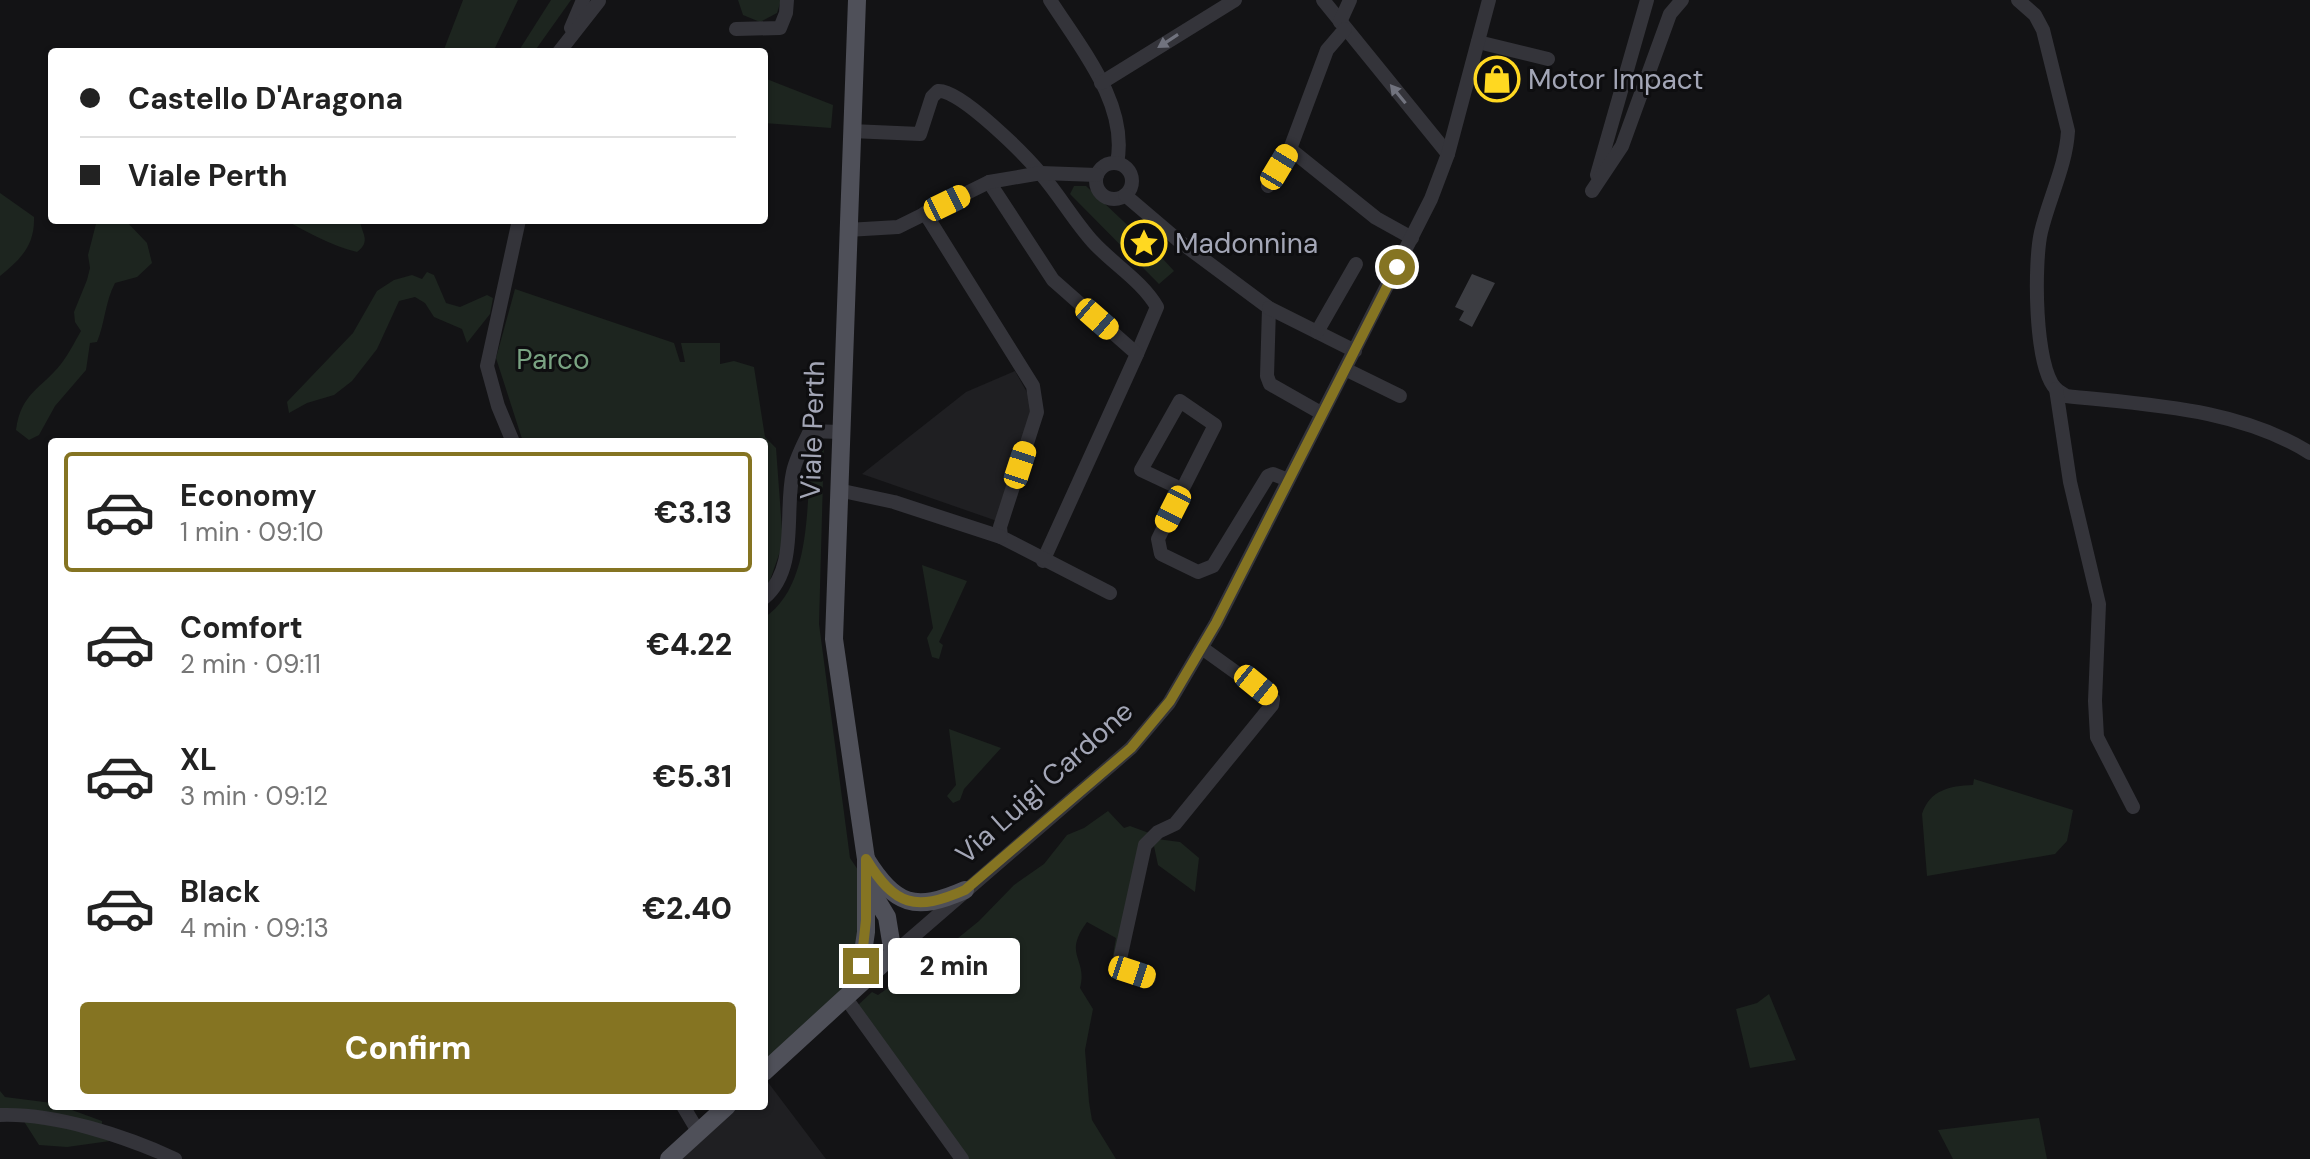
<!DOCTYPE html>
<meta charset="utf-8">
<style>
body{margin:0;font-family:"DM Sans",sans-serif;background:#f6f6f6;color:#222;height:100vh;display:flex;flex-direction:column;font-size:30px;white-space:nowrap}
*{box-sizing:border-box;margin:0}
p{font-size:26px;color:#767676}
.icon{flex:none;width:44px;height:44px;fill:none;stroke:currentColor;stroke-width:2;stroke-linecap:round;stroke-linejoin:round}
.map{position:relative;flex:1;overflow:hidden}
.sheet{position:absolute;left:48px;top:438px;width:720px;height:672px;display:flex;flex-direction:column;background:#fff;border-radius:8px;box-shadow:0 2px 6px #0004}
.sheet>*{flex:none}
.hud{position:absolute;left:48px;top:48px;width:720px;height:176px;border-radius:8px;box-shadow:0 2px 6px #0004;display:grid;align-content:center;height:176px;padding:0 32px;background:#fff}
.end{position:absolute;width:36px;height:36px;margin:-18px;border:10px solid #857422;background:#fff;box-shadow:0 0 0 4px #fff}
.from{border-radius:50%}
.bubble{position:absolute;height:56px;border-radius:8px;background:#fff;box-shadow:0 2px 6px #0004;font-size:26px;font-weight:800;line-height:56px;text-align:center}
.car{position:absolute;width:24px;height:48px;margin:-24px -12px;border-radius:10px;box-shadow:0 0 6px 2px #0007;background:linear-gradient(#f5c518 24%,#345 0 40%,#f5c518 0 76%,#345 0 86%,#f5c518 0)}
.hud b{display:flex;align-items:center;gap:28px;height:76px;font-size:30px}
.hud b+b{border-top:2px solid #e0e0e0}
.hud i{width:20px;height:20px;background:#222}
ul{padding:14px 0 0;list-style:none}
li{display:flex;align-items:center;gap:24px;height:120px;margin:0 16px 12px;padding:0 16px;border:4px solid transparent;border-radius:8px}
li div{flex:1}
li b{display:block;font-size:30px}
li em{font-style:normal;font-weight:800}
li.selected{border-color:#857422}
li>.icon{width:72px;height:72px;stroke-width:1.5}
.primary-button{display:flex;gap:16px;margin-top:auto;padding:16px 32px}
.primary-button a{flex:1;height:92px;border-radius:8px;background:#857422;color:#fff;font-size:32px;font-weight:800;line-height:92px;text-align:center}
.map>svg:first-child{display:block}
.built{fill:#1f1f22}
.green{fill:#1d251f}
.building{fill:#3c3d42}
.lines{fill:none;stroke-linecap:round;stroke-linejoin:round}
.minor{stroke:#34343a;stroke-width:14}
.major{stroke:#4f5059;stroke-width:18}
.oneway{fill:#71737e}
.route{stroke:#857422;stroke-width:10}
.labels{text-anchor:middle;stroke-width:6;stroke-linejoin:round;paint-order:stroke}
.poi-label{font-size:28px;fill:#a3a6b6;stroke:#0e0e10;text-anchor:start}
.park-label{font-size:28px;fill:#79a382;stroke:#0e0e10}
.street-label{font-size:28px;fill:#a3a6b6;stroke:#0e0e10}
</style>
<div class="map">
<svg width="2310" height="1159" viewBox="0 0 2310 1159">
<rect width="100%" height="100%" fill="#131315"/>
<g class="built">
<polygon points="1015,371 1033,403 997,521 862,474 966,392"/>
<polygon points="767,1081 826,1159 682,1159 739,1106 764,1106 764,1083"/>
</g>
<g class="green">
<polygon points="463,0 518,0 493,52 443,52"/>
<polygon points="551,0 571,0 534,52 518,52"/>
<polygon points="738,0 781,0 777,13 760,22 743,15"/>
<polygon points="764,78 833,105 831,128 764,123"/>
<polygon points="1074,186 1086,186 1139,236 1141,245 1151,246 1174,271 1159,284 1070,194"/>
<path d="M0 193 34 217C35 245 21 259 0 276Z"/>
<path d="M97 220H125L147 243 152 263 137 277 115 283C105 302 105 323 97 342L90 343 86 370 55 406 39 435 29 440 16 430C21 393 41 389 61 364 69 354 75 341 81 331L75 322 74 312 87 280 90 268 88 255Z"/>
<path d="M285 220H360C361 233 372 241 357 252 330 245 309 233 285 220Z"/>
<polygon points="427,272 434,275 446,303 460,307 487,295 493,298 490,314 467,343 462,329 434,317 425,303 415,297 399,301 377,349 352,381 334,395 307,403 289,413 287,402 353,333 377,291 394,280 412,275 422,279"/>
<polygon points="515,289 674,343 680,362 685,362 681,343 720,343 720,364 734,361 754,367 765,437 776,448 783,543 769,583 764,589 764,442 523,442 496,358"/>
<path d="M824 443 819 624 850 858 866 882 854 983 764 1062V618C812 586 806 505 811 453Z"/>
<polygon points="922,565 967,581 939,642 943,645 939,659 932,657 927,638 933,628"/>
<polygon points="949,729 1001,748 964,789 960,800 953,803 947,796 956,785"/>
<path d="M1974 779 2073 810 2067 841 2055 854 1927 876 1922 814C1930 790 1949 786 1973 785Z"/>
<path d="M1108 811 1124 828 1130 826 1149 833 1118 957 1113 955 1116 938 1087 922C1062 956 1088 957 1080 988L1093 1009 1085 1050 1089 1102 1092 1120 1116 1159H966L857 1006 872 992 878 995 947 947 979 921 1014 885 1044 864 1067 835 1084 828Z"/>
<polygon points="1157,839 1180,842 1199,858 1195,892 1158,865 1154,846 1143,856"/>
<polygon points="1769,994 1796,1060 1750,1068 1736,1009 1757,1003"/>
<polygon points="0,1091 5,1097 52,1103 52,1106 61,1106 102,1121 102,1124 111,1128 110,1141 67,1147 39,1145 18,1112 0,1110"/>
<polygon points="2039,1118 2047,1159 1953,1159 1938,1130"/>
</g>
<polygon class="building" points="1472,274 1495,283 1472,327 1459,320 1464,311 1455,307"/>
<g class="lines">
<g class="minor">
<path d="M1050 0C1080 47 1129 105 1117 163"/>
<polyline points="1323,0 1448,154"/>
<path d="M2018 0 2035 15 2043 30 2068 131C2066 166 2049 198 2041 232 2034 262 2034 367 2056 389 2059 392 2063 393 2066 396 2149 405 2238 408 2310 453"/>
<polyline points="1340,22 1350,0"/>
<polyline points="571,28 583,0"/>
<polyline points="736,29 780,28 786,13 787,0"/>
<polyline points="1478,42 1548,59"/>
<polyline points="559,52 599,1"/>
<polyline points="1101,83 1235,0"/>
<path d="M851 131 920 134 932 97 938 91C959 88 1026 156 1041 174 1060 196 1074 221 1093 242 1113 264 1142 281 1157 307L1137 354"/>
<polyline points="1290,149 1376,218 1412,238"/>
<circle cx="1114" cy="181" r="18"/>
<polyline points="1597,175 1647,0"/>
<polyline points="989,182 1053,280 1137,354 1043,561"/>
<polyline points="1268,186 1290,149 1327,50 1345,29"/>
<polyline points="1592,191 1622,146 1670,14 1682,0"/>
<polyline points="1125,195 1179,241 1269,308 1267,376 1270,384 1321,413"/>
<polyline points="925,213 1033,386 1037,412 1000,527 1001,537 1110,593"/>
<polyline points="847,230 898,227 989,182 1041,173 1097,175"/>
<polyline points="1269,308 1355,351"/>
<polyline points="1317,332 1356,264"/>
<polyline points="1345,369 1400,396"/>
<polyline points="2056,389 2070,482 2099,604 2095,701 2097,737 2133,807"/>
<polyline points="513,442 498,406 487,366 519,220"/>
<polyline points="838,490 894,502 1001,537"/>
<polyline points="1179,496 1215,425 1180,401 1141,470 1175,486 1179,496 1158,539 1161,554 1198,572 1213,566 1268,476 1273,474 1288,480"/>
<path d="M764 598C799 568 784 512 793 472 796 458 804 443 810 431L840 432"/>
<polyline points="893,954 1131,748 1169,703 1216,623 1431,199 1448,154 1489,0"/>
<path d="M1149 978C1137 974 1124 972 1120 959L1145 845 1158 832 1175 824 1272 705 1273 699 1202 648"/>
<polyline points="845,997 962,1159"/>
<polyline points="683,1106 699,1133"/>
<path d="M0 1115C55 1113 125 1136 175 1159"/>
</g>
<g class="major">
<path d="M866 859C895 906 915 912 965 890"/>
<polyline points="867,884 887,917 893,954"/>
<polyline points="851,991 861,966 866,932 866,859 834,639 857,0"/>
<polyline points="764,1072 893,954"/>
<polyline points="669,1159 727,1106"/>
</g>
</g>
<defs><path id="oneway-solid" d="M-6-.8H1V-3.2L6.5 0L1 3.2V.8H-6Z" transform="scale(2)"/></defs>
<g class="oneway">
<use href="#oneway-solid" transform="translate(1168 41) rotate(147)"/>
<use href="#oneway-solid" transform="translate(1398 94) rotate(-129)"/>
</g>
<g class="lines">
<path class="route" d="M861 966 866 920V859C895 906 915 912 965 890L1131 748 1170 701 1216 623 1397 267"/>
</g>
<defs>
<g id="shop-ring" transform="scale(2.3)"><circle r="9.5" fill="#0e0e10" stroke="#ffd821" stroke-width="1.5"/><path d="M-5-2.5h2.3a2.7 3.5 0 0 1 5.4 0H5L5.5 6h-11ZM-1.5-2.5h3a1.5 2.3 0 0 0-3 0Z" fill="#ffd821"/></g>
<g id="sight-ring" transform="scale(2.3)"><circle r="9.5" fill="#0e0e10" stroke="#ffd821" stroke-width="1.5"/><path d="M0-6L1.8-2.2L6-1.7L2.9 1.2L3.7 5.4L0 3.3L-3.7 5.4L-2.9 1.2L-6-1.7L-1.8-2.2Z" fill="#ffd821"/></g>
</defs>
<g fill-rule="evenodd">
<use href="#shop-ring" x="1497" y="79"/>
<use href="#sight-ring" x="1144" y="243"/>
</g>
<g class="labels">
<g class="poi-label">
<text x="1528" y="89">Motor Impact</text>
<text x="1175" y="253">Madonnina</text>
</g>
<g class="park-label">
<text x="553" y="369">Parco</text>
</g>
<g class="street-label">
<text transform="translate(812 430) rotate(-88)" y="10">Viale Perth</text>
<text transform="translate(1044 782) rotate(-42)" y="10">Via Luigi Cardone</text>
</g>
</g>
</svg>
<i class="end from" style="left:1397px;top:267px"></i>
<i class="end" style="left:861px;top:966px"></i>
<div class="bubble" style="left:888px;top:938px;width:132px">2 min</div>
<i class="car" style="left:1279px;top:167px;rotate:31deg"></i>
<i class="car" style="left:947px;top:203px;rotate:64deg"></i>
<i class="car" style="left:1097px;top:319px;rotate:131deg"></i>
<i class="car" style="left:1020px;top:465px;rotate:18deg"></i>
<i class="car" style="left:1173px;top:509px;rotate:207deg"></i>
<i class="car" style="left:1256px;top:685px;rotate:129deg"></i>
<i class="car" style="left:1132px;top:972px;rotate:108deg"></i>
<div class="hud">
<b><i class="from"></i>Castello D'Aragona</b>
<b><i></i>Viale Perth</b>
</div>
<section class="sheet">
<ul>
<li class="selected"><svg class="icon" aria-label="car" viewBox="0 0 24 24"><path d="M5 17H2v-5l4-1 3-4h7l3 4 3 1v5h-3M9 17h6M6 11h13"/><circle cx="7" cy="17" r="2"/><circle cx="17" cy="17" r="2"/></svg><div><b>Economy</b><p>1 min · 09:10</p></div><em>€3.13</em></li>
<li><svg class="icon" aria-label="car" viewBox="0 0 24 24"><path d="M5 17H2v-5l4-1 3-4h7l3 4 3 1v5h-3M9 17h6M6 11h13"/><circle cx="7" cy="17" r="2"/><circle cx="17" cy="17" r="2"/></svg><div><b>Comfort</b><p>2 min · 09:11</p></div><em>€4.22</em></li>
<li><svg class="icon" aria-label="car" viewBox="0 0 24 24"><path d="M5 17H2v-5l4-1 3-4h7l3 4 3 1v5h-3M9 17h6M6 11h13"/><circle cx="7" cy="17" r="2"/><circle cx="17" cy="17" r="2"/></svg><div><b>XL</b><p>3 min · 09:12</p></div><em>€5.31</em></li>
<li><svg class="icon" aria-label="car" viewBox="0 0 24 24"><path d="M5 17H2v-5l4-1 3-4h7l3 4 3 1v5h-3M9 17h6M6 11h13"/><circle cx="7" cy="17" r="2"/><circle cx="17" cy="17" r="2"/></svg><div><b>Black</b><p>4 min · 09:13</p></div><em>€2.40</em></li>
</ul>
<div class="primary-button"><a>Confirm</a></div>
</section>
</div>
